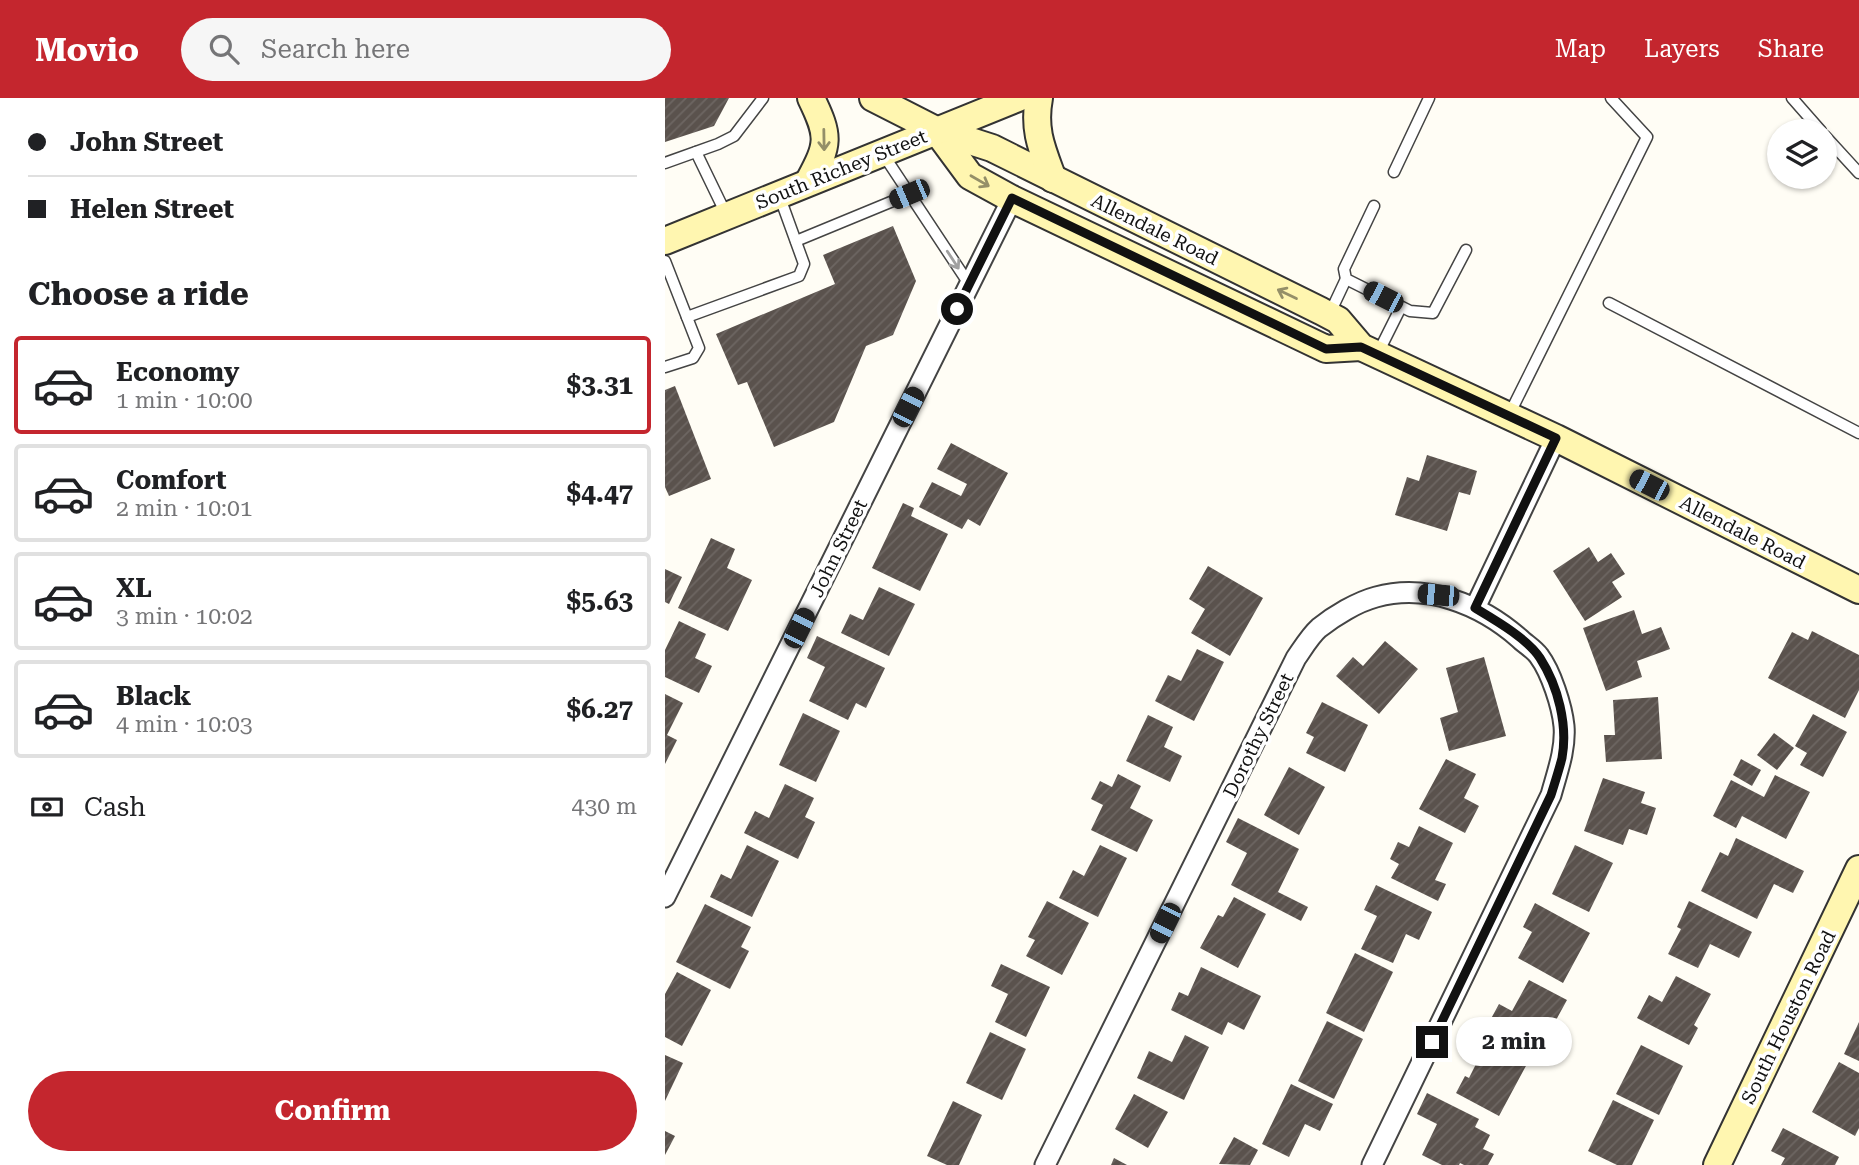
<!DOCTYPE html>
<meta charset="utf-8">
<style>
body{margin:0;font-family:"Roboto Serif",serif;background:#f6f6f6;color:#202124;height:100vh;display:flex;flex-direction:column;font-size:26px;white-space:nowrap}
*{box-sizing:border-box;margin:0}
p{font-size:23px;color:#757577}
.icon{flex:none;width:38px;height:38px;fill:none;stroke:currentColor;stroke-width:2;stroke-linecap:round;stroke-linejoin:round}
.map{position:relative;flex:1;overflow:hidden}
.panel{display:flex;flex-direction:column;background:#fff;width:665px}
.panel>*{flex:none}
.hud{display:grid;align-content:center;height:154px;padding:0 28px;background:#fff}
.tools{position:absolute;left:1102px;top:21px;display:grid;gap:14px}
.tools a{display:grid;place-items:center;width:70px;height:70px;border-radius:50%;background:#fff;box-shadow:0 2px 5px #0004;font-size:35px}
.end{position:absolute;width:32px;height:32px;margin:-16px;border:9px solid #111;background:#fff;box-shadow:0 0 0 4px #fff}
.from{border-radius:50%}
.bubble{position:absolute;height:49px;border-radius:24px;background:#fff;box-shadow:0 2px 5px #0004;font-size:23px;font-weight:700;line-height:49px;text-align:center}
.car{position:absolute;width:21px;height:42px;margin:-21px -10px;border-radius:9px;box-shadow:0 0 5px 2px #0007;background:linear-gradient(#222 24%,#8ab4d8 0 40%,#222 0 76%,#8ab4d8 0 86%,#222 0)}
.hud b{display:flex;align-items:center;gap:24px;height:66px;font-size:26px}
.hud b+b{border-top:2px solid #e0e0e0}
.hud i{width:18px;height:18px;background:#202124}
ul{padding:0;list-style:none}
li{display:flex;align-items:center;gap:21px;height:98px;margin:0 14px 10px;padding:0 14px;border:4px solid #e0e0e0;border-radius:7px}
li div{flex:1}
li b{display:block;font-size:26px}
li em{font-style:normal;font-weight:700}
li.selected{border-color:#c4262e}
li>.icon{width:63px;height:63px;stroke-width:1.5}
h2{padding:0 28px;font-size:32px;line-height:84px}
.pay{display:flex;align-items:center;gap:18px;height:77px;padding:0 28px;font-size:26px}
.pay p{margin-inline-start:auto}
.action{display:flex;gap:14px;margin-top:auto;padding:14px 28px}
.action a{flex:1;height:80px;border-radius:42px;background:#c4262e;color:#fff;font-size:28px;font-weight:700;line-height:80px;text-align:center}
header{display:flex;align-items:center;gap:42px;box-sizing:border-box;height:98px;padding:0 35px;background:#c4262e;color:#fff}
header strong{font-size:33px}
nav{display:flex;gap:38px;margin-inline-start:auto;font-size:24px}
.search{width:490px;height:63px;background:#f6f6f6;display:flex;align-items:center;gap:18px;box-sizing:border-box;padding:0 24px;border-radius:38px;color:#757577;font-size:26px}
main{display:flex;flex:1;min-height:0}
.map>svg:first-child{display:block}
.building{fill:url(#building-hatch)}
.lines{fill:none;stroke-linecap:round;stroke-linejoin:round}
.lane-casing{stroke:#444;stroke-width:13}
.street-casing{stroke:#444;stroke-width:23}
.secondary-casing{stroke:#333;stroke-width:30}
.lane{stroke:#fff;stroke-width:10}
.street{stroke:#fff;stroke-width:19}
.secondary{stroke:#fff6b0;stroke-width:26}
.oneway{stroke:#948f68}
.oneway2{stroke:#a0a0a0}
.route{stroke:#111;stroke-width:9}
.labels{text-anchor:middle;stroke-width:7;stroke-linejoin:round;paint-order:stroke}
.street-label{font-size:19px;fill:#111;stroke:#fff}
</style>
<header>
<strong>Movio</strong>
<div class="search"><svg class="icon" aria-label="search" viewBox="0 0 24 24"><circle cx="10" cy="10" r="6"/><path d="M15 15l6 6"/></svg>Search here</div>
<nav><a>Map</a><a>Layers</a><a>Share</a></nav>
</header>
<main>
<section class="panel">
<div class="hud">
<b><i class="from"></i>John Street</b>
<b><i></i>Helen Street</b>
</div>
<h2>Choose a ride</h2>
<ul>
<li class="selected"><svg class="icon" aria-label="car" viewBox="0 0 24 24"><path d="M5 17H2v-5l4-1 3-4h7l3 4 3 1v5h-3M9 17h6M6 11h13"/><circle cx="7" cy="17" r="2"/><circle cx="17" cy="17" r="2"/></svg><div><b>Economy</b><p>1 min · 10:00</p></div><em>$3.31</em></li>
<li><svg class="icon" aria-label="car" viewBox="0 0 24 24"><path d="M5 17H2v-5l4-1 3-4h7l3 4 3 1v5h-3M9 17h6M6 11h13"/><circle cx="7" cy="17" r="2"/><circle cx="17" cy="17" r="2"/></svg><div><b>Comfort</b><p>2 min · 10:01</p></div><em>$4.47</em></li>
<li><svg class="icon" aria-label="car" viewBox="0 0 24 24"><path d="M5 17H2v-5l4-1 3-4h7l3 4 3 1v5h-3M9 17h6M6 11h13"/><circle cx="7" cy="17" r="2"/><circle cx="17" cy="17" r="2"/></svg><div><b>XL</b><p>3 min · 10:02</p></div><em>$5.63</em></li>
<li><svg class="icon" aria-label="car" viewBox="0 0 24 24"><path d="M5 17H2v-5l4-1 3-4h7l3 4 3 1v5h-3M9 17h6M6 11h13"/><circle cx="7" cy="17" r="2"/><circle cx="17" cy="17" r="2"/></svg><div><b>Black</b><p>4 min · 10:03</p></div><em>$6.27</em></li>
</ul>
<div class="pay"><svg class="icon" aria-label="cash" viewBox="0 0 24 24"><path d="M3 7h18v10H3z"/><circle cx="12" cy="12" r="2"/></svg>Cash<p>430 m</p></div>
<div class="action"><a>Confirm</a></div>
</section>
<div class="map">
<svg width="1194" height="1067" viewBox="0 0 1194 1067">
<defs>
<pattern id="building-hatch" width="6" height="6" patternUnits="userSpaceOnUse" patternTransform="scale(1.75)"><rect width="6" height="6" fill="#5a524d"/><path d="M-1 1l2-2M0 6l6-6M5 7l2-2" fill="none" stroke="#6d6662"/></pattern>
</defs>
<rect width="100%" height="100%" fill="#fffdf5"/>
<g class="building">
<polygon points="0,0 64,0 49,28 0,44"/>
<polygon points="228,128 251,183 228,237 201,248 169,324 109,349 82,284 73,287 51,236 170,186 158,157"/>
<polygon points="10,288 46,381 4,398 0,389 0,292"/>
<polygon points="286,345 343,375 315,428 303,421 297,431 254,409 267,384 296,398 302,386 272,371"/>
<polygon points="762,357 812,373 805,397 794,394 782,433 730,417 742,379 754,383"/>
<polygon points="238,405 249,410 246,418 283,436 255,493 207,470"/>
<polygon points="46,440 70,451 62,470 87,482 63,533 13,510"/>
<polygon points="924,449 933,464 946,455 960,476 947,484 957,499 920,523 888,473"/>
<polygon points="543,468 598,500 565,558 526,535 540,511 524,501"/>
<polygon points="0,471 17,479 4,506 0,504"/>
<polygon points="214,489 250,506 224,558 176,535 185,516 198,522"/>
<polygon points="969,512 977,536 996,529 1005,551 972,563 977,579 941,593 918,530"/>
<polygon points="14,523 41,536 30,560 47,568 34,595 0,579 0,552"/>
<polygon points="1147,533 1194,557 1194,592 1180,620 1103,580 1127,534 1143,542"/>
<polygon points="152,538 220,570 201,610 191,605 183,622 144,603 160,569 142,560"/>
<polygon points="720,543 753,571 714,616 671,578 688,559 698,568"/>
<polygon points="532,551 559,564 529,623 490,603 503,577 516,583"/>
<polygon points="819,559 841,638 784,653 775,620 793,614 781,570"/>
<polygon points="0,596 18,605 2,637 12,642 0,666"/>
<polygon points="993,599 997,661 941,664 939,637 950,637 948,602"/>
<polygon points="657,604 703,627 680,674 641,655 649,639 641,635"/>
<polygon points="138,615 175,633 151,684 114,667"/>
<polygon points="1148,616 1182,634 1158,679 1135,667 1142,655 1130,648"/>
<polygon points="483,617 508,629 499,649 517,658 505,684 461,663"/>
<polygon points="1109,635 1129,650 1112,672 1092,657"/>
<polygon points="781,661 811,676 799,700 814,708 800,735 754,711"/>
<polygon points="1076,661 1096,672 1087,688 1068,677"/>
<polygon points="624,669 660,689 634,737 599,717"/>
<polygon points="453,676 476,688 465,710 488,722 472,754 426,732 438,707 426,701 435,683 447,689"/>
<polygon points="1110,677 1145,694 1121,741 1077,718 1071,730 1048,718 1066,682 1099,699"/>
<polygon points="938,680 980,694 976,705 991,710 982,737 964,731 958,747 919,733"/>
<polygon points="120,686 149,700 140,719 150,724 133,761 79,735 90,713 104,720"/>
<polygon points="573,720 634,751 613,794 643,809 636,823 566,787 582,755 561,744"/>
<polygon points="754,728 788,745 770,782 781,786 773,803 726,780 734,766 725,761 733,744 744,749"/>
<polygon points="1071,740 1139,773 1128,795 1109,786 1092,821 1036,793 1055,754 1063,758"/>
<polygon points="82,747 114,763 87,819 45,799 56,776 66,781"/>
<polygon points="435,747 462,760 433,819 394,800 408,772 419,778"/>
<polygon points="910,747 948,765 924,814 887,796"/>
<polygon points="711,787 767,814 754,842 741,836 728,865 696,851 712,818 699,812"/>
<polygon points="569,799 601,816 573,870 535,850 553,817 558,819"/>
<polygon points="382,803 424,825 397,877 361,858 370,842 363,839"/>
<polygon points="1024,803 1087,834 1074,860 1045,846 1033,870 1003,856 1016,831 1012,829"/>
<polygon points="870,805 925,835 898,885 853,860 867,834 858,829"/>
<polygon points="40,806 86,829 76,849 84,853 65,891 11,864"/>
<polygon points="690,855 728,874 699,934 661,915"/>
<polygon points="336,866 385,889 361,939 330,924 343,896 326,888"/>
<polygon points="536,869 596,898 579,932 563,924 557,937 506,912 514,894 523,898"/>
<polygon points="12,874 46,892 17,948 0,939 0,896"/>
<polygon points="1011,878 1046,896 1029,927 1033,930 1024,947 972,920 984,897 997,904"/>
<polygon points="864,882 902,902 873,955 822,928 834,906 847,913"/>
<polygon points="662,923 698,941 669,1001 633,983"/>
<polygon points="1194,924 1194,963 1179,956"/>
<polygon points="325,934 361,951 337,1002 301,985"/>
<polygon points="520,937 544,949 519,1002 472,980 484,953 507,964"/>
<polygon points="822,944 862,966 834,1018 791,995 800,978 804,980"/>
<polygon points="976,947 1018,968 994,1017 951,996"/>
<polygon points="0,957 18,965 0,1003"/>
<polygon points="1174,964 1194,975 1194,1030 1190,1038 1147,1014"/>
<polygon points="626,986 668,1006 655,1033 640,1026 624,1059 597,1046"/>
<polygon points="762,995 814,1021 810,1029 825,1037 818,1051 829,1056 823,1067 799,1067 795,1065 794,1067 777,1067 757,1057 772,1026 752,1016"/>
<polygon points="469,996 503,1014 483,1050 450,1031"/>
<polygon points="948,1002 989,1022 967,1067 952,1067 923,1053"/>
<polygon points="288,1003 317,1017 294,1067 282,1067 262,1058"/>
<polygon points="1118,1030 1174,1059 1170,1067 1116,1067 1120,1060 1106,1053"/>
<polygon points="0,1033 10,1038 0,1057"/>
<polygon points="569,1039 593,1052 585,1067 554,1066"/>
<polygon points="449,1060 462,1067 446,1067"/>
</g>
<g class="lines">
<g class="lane-casing">
<g id="lane">
<polyline points="1127,0 1156,33"/>
<polyline points="1160,38 1194,75"/>
<polyline points="31,54 61,116"/>
<polyline points="218,56 304,186"/>
<polyline points="0,65 53,46 69,38 98,0"/>
<polyline points="729,74 764,0"/>
<polyline points="709,108 679,171 681,181 745,213 768,215 801,152"/>
<polyline points="131,143 245,96"/>
<polyline points="0,163 34,250 28,260 0,269"/>
<polyline points="944,205 1194,335"/>
<polyline points="665,215 681,181"/>
<polyline points="22,219 134,178 139,166 114,97"/>
<polyline points="713,255 736,209"/>
<polyline points="844,317 982,39 946,0"/>
</g>
</g>
<g class="street-casing">
<g id="street">
<polyline points="810,510 891,340"/>
<polyline points="0,799 347,101"/>
<path d="M380 1067 631 560C638 550 645 538 654 530 669 518 692 504 711 499 762 485 815 506 854 540 860 546 869 551 874 558 886 574 897 608 899 628 901 651 892 675 886 697L707 1067"/>
</g>
</g>
<g class="secondary-casing">
<g id="secondary">
<polyline points="208,0 271,32 327,50 656,213 673,222 696,249 891,340 1194,492"/>
<path d="M374 0C368 32 377 51 388 81"/>
<polyline points="271,32 305,78 347,101 661,251 696,249"/>
<path d="M144 83C164 46 165 39 146 0"/>
<polyline points="0,143 353,0"/>
<polyline points="1052,1067 1194,771"/>
</g>
</g>
<use href="#lane" class="lane"/>
<use href="#street" class="street"/>
<use href="#secondary" class="secondary"/>
</g>
<defs><path id="oneway-shaft" d="M-6 0H5M1.5-3L5.5 0L1.5 3" fill="none" stroke-width="1.6" stroke-linecap="round" stroke-linejoin="round" transform="scale(1.75)"/></defs>
<g class="oneway">
<use href="#oneway-shaft" transform="translate(159 42) rotate(89)"/>
<use href="#oneway-shaft" transform="translate(315 83) rotate(30)"/>
<use href="#oneway-shaft" transform="translate(622 196) rotate(-154)"/>
</g>
<use class="oneway2" href="#oneway-shaft" transform="translate(288 162) rotate(57)"/>
<g class="lines">
<path class="route" d="M292 211 347 100 661 251 696 249 891 340 810 510C830 522 863 541 875 560 893 588 903 627 897 660 894 672 890 684 886 697L767 944"/>
</g>
<g class="labels">
<g class="street-label">
<text transform="translate(176 71) rotate(-22)" y="7">South Richey Street</text>
<text transform="translate(490 131) rotate(26)" y="7">Allendale Road</text>
<text transform="translate(1078 434) rotate(27)" y="7">Allendale Road</text>
<text transform="translate(173 450) rotate(-64)" y="7">John Street</text>
<text transform="translate(593 637) rotate(-64)" y="7">Dorothy Street</text>
<text transform="translate(1123 919) rotate(-64)" y="7">South Houston Road</text>
</g>
</g>
</svg>
<div class="tools">
<a><svg class="icon" aria-label="layers" viewBox="0 0 24 24"><path d="M12 4l9 5-9 5-9-5zM3 14l9 5 9-5"/></svg></a>
</div>
<i class="end from" style="left:292px;top:211px"></i>
<i class="end" style="left:767px;top:944px"></i>
<div class="bubble" style="left:791px;top:919px;width:116px">2 min</div>
<i class="car" style="left:244px;top:96px;rotate:247deg"></i>
<i class="car" style="left:718px;top:199px;rotate:297deg"></i>
<i class="car" style="left:243px;top:309px;rotate:27deg"></i>
<i class="car" style="left:984px;top:387px;rotate:297deg"></i>
<i class="car" style="left:773px;top:497px;rotate:275deg"></i>
<i class="car" style="left:134px;top:530px;rotate:26deg"></i>
<i class="car" style="left:500px;top:825px;rotate:206deg"></i>
</div>
</main>
